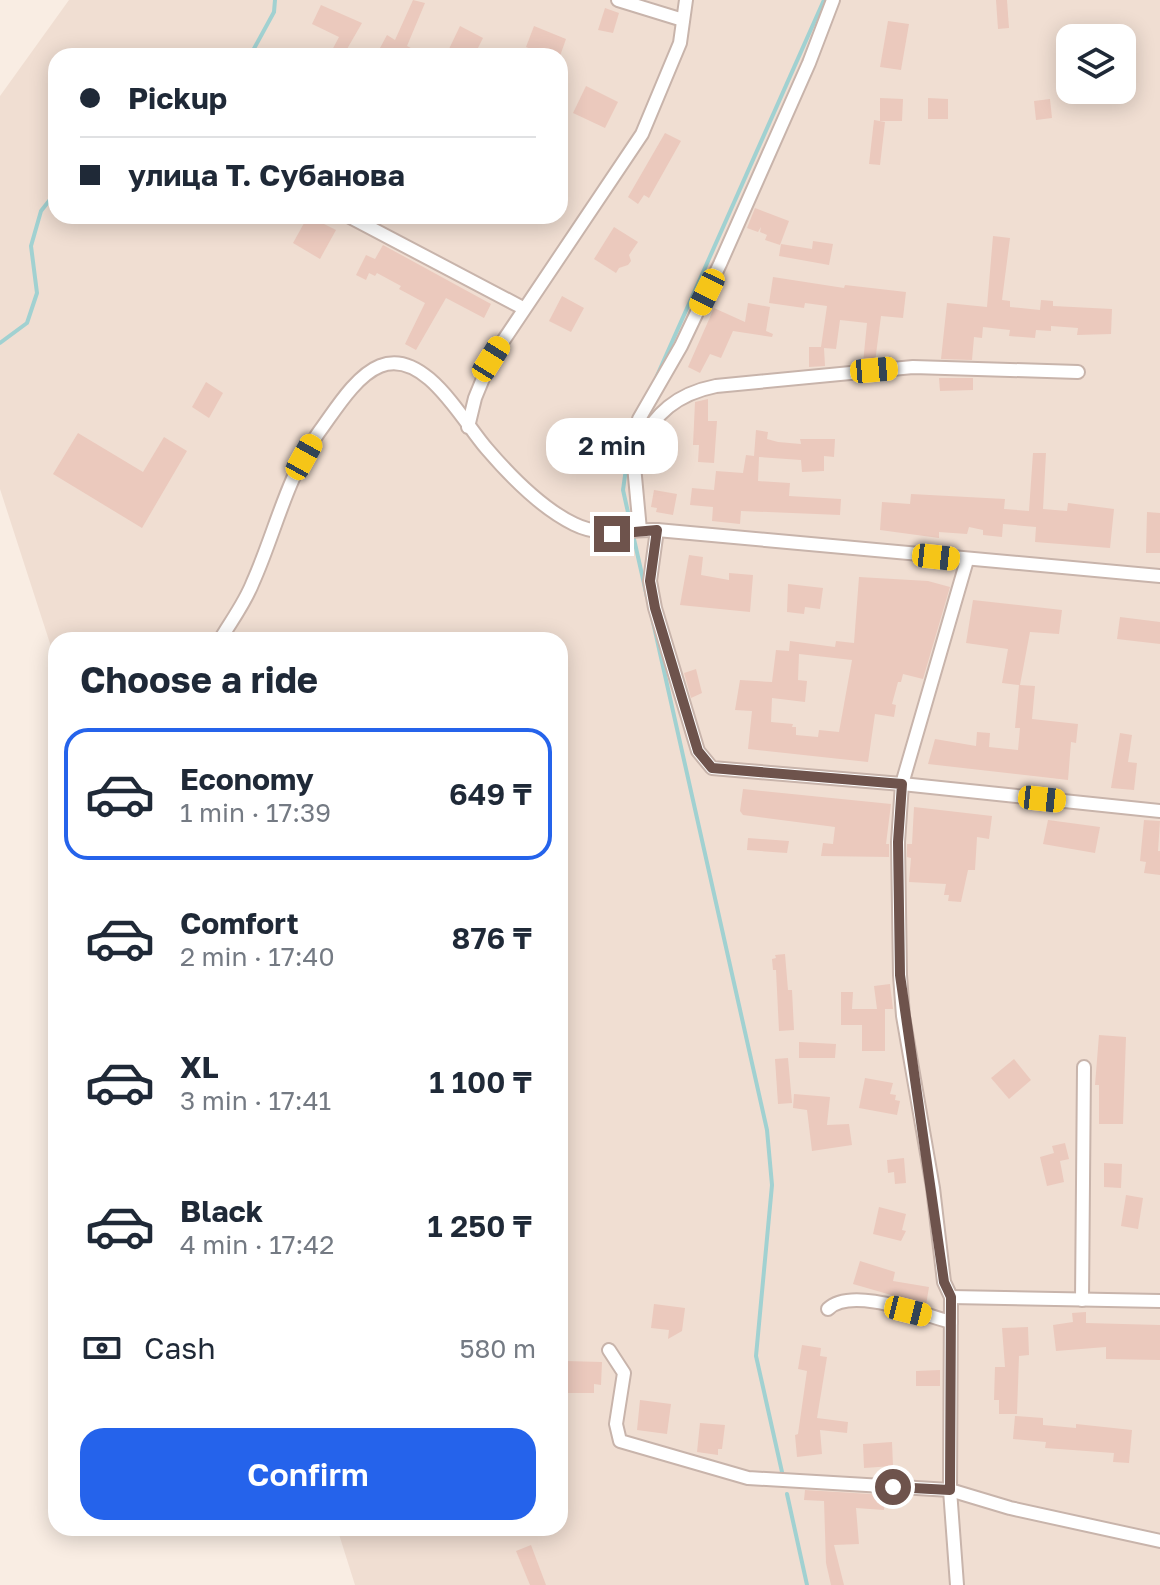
<!DOCTYPE html>
<meta charset="utf-8">
<style>
body{margin:0;font-family:"Golos Text",sans-serif;background:#f2f2f3;color:#1f2937;height:100vh;display:flex;flex-direction:column;font-size:30px;white-space:nowrap}
*{box-sizing:border-box;margin:0}
p{font-size:26px;color:#747a83}
.icon{flex:none;width:44px;height:44px;fill:none;stroke:currentColor;stroke-width:2;stroke-linecap:round;stroke-linejoin:round}
.map{position:relative;flex:1;overflow:hidden}
.panel{position:absolute;left:48px;top:632px;width:520px;height:904px;display:flex;flex-direction:column;background:#fff;border-radius:24px;box-shadow:0 4px 20px #0003}
.panel>*{flex:none}
.banner{position:absolute;left:48px;top:48px;width:520px;height:176px;border-radius:24px;box-shadow:0 4px 20px #0003;display:grid;align-content:center;height:176px;padding:0 32px;background:#fff}
.controls{position:absolute;left:1056px;top:24px;display:grid;gap:16px}
.controls a{display:grid;place-items:center;width:80px;height:80px;border-radius:16px;background:#fff;box-shadow:0 4px 20px #0003;font-size:40px}
.end{position:absolute;width:36px;height:36px;margin:-18px;border:10px solid #6e534c;background:#fff;box-shadow:0 0 0 4px #fff}
.from{border-radius:50%}
.bubble{position:absolute;height:56px;border-radius:24px;background:#fff;box-shadow:0 4px 20px #0003;font-size:26px;font-weight:600;line-height:56px;text-align:center}
.car{position:absolute;width:24px;height:48px;margin:-24px -12px;border-radius:10px;box-shadow:0 0 6px 2px #0007;background:linear-gradient(#f5c518 24%,#345 0 40%,#f5c518 0 76%,#345 0 86%,#f5c518 0)}
.banner b{display:flex;align-items:center;gap:28px;height:76px;font-size:30px}
.banner b+b{border-top:2px solid #e0e1e3}
.banner i{width:20px;height:20px;background:#1f2937}
ul{padding:0;list-style:none}
li{display:flex;align-items:center;gap:24px;height:132px;margin:0 16px 12px;padding:0 16px;border:4px solid transparent;border-radius:24px}
li div{flex:1}
li b{display:block;font-size:30px}
li em{font-style:normal;font-weight:600}
li.active{border-color:#2563eb}
li>.icon{width:72px;height:72px;stroke-width:1.5}
h2{padding:0 32px;font-size:36px;line-height:96px}
.pay{display:flex;align-items:center;gap:20px;height:88px;padding:0 32px;font-size:30px}
.pay p{margin-inline-start:auto}
.cta{display:flex;gap:16px;margin-top:auto;padding:16px 32px}
.cta a{flex:1;height:92px;border-radius:24px;background:#2563eb;color:#fff;font-size:32px;font-weight:600;line-height:92px;text-align:center}
.map>svg:first-child{display:block}
.residential{fill:#f0ded2;fill-rule:evenodd}
.lines{fill:none;stroke-linecap:round;stroke-linejoin:round}
.stream{stroke:#a1d1d1;stroke-width:4}
.building{fill:#ebc9bd;fill-rule:evenodd}
.minor-casing{stroke:#c8b4ab;stroke-width:16}
.minor{stroke:#fff;stroke-width:12}
.route{stroke:#6e534c;stroke-width:10}
</style>
<div class="map">
<svg width="1160" height="1585" viewBox="0 0 1160 1585">
<rect width="100%" height="100%" fill="#f9ede3"/>
<path class="residential" d="M69 0H1160V1585H355L337 1528H560V640H56V662L0 489V96ZM1070 38H1122V90H1070ZM56 56H560V216H56Z"/>
<g class="lines">
<g class="stream">
<polyline points="250,56 274,12 275,0"/>
<polyline points="0,343 27,323 37,293 31,246 41,211 56,192"/>
<polyline points="656,378 824,0"/>
<polyline points="631,433 623,490 647,597"/>
<polyline points="651,613 767,1130 772,1185 756,1356 782,1472"/>
<polyline points="787,1494 807,1585"/>
</g>
</g>
<g class="building">
<polygon points="413,0 425,3 407,46 426,56 395,56 380,48 387,35 395,40"/>
<polygon points="996,0 1007,0 1009,28 998,29"/>
<polygon points="321,5 362,23 343,56 329,56 339,37 312,24"/>
<polygon points="605,8 619,13 613,33 598,30"/>
<polygon points="888,21 909,24 901,70 880,67"/>
<polygon points="460,26 483,38 474,56 462,56 449,49"/>
<polygon points="534,26 566,39 560,56 548,56 526,47"/>
<polygon points="586,86 618,102 605,128 573,113"/>
<polygon points="880,98 903,99 902,121 880,121"/>
<polygon points="928,98 948,99 948,119 928,119"/>
<polygon points="1050,99 1052,118 1036,120 1034,101"/>
<polygon points="874,120 885,122 880,165 869,164"/>
<polygon points="665,133 681,141 649,198 644,195 638,204 628,197"/>
<polygon points="755,208 789,221 780,245 765,240 767,235 760,232 761,227 758,232 747,228"/>
<polygon points="308,216 336,230 320,259 293,243"/>
<polygon points="614,227 638,242 629,255 631,261 628,265 619,268 616,273 594,259"/>
<polygon points="993,236 1010,238 1002,300 1010,301 1010,307 1040,310 1041,300 1053,301 1053,306 1112,309 1111,334 1077,335 1078,328 1051,326 1051,331 1036,330 1035,338 1009,336 1010,330 983,327 982,338 974,337 972,360 941,359 947,303 987,307"/>
<polygon points="813,241 833,244 829,265 779,256 781,244 812,249"/>
<polygon points="383,245 491,304 484,318 446,298 416,350 405,344 425,303 399,289 401,286 377,273 375,276 369,273 366,280 356,275 366,255 375,259"/>
<polygon points="773,277 844,288 845,285 906,292 903,318 881,316 875,362 863,363 867,323 840,320 836,349 824,348 825,366 809,367 809,347 821,347 827,306 805,303 804,308 769,303"/>
<polygon points="562,296 584,308 571,332 549,321"/>
<polygon points="748,303 770,307 766,331 773,334 772,337 733,331 721,358 710,354 700,373 688,367 714,308 745,322"/>
<polygon points="939,378 973,378 973,390 940,391"/>
<polygon points="206,382 223,393 209,418 192,407"/>
<polygon points="708,399 708,421 717,421 714,463 698,462 699,445 693,445 695,402"/>
<polygon points="756,430 768,432 767,439 778,442 801,444 800,439 835,439 834,457 824,456 824,471 802,472 801,460 759,457 758,481 790,483 789,496 841,499 840,515 741,511 740,524 712,521 713,507 690,505 692,488 714,490 716,471 743,473 746,455 754,456"/>
<polygon points="78,433 143,472 164,437 187,451 142,528 53,474"/>
<polygon points="1033,453 1046,453 1043,509 1067,511 1068,503 1114,509 1110,548 1035,542 1036,527 1003,524 1002,537 983,535 983,530 969,527 967,534 939,532 939,538 880,530 882,502 910,504 911,494 1005,499 1004,509 1029,511"/>
<polygon points="654,490 677,494 673,515 656,512 657,508 651,507"/>
<polygon points="1147,512 1160,513 1160,553 1146,553"/>
<polygon points="689,555 703,557 701,575 729,580 729,573 753,575 750,612 680,605"/>
<path d="M859 577 928 581 950 587 923 679 903 674 901 682H898L892 704 896 705 894 717 875 714 868 762 748 749 752 711 735 710 740 680 772 682 776 650 789 651 790 641 835 647 836 641 854 643ZM799 654 852 660 839 732 819 730 818 737 796 735V727H792L793 724 771 722 772 698 805 702 807 681 798 680Z"/>
<polygon points="788,584 823,588 820,609 805,607 804,614 787,612"/>
<polygon points="973,600 1062,610 1059,634 1030,632 1020,685 1035,686 1032,719 1078,724 1076,743 1071,742 1068,780 928,764 935,739 976,746 977,732 990,733 989,747 1018,750 1020,728 1015,728 1019,685 1002,683 1008,649 966,643"/>
<polygon points="1120,617 1160,622 1160,644 1117,639"/>
<polygon points="696,669 702,693 691,698 684,673"/>
<polygon points="1120,733 1132,735 1128,762 1137,763 1134,790 1111,788"/>
<polygon points="743,789 891,804 886,844 889,844 889,857 821,856 823,843 833,844 835,827 743,815 740,811"/>
<polygon points="914,807 992,816 989,839 977,837 975,870 968,870 961,902 948,901 949,895 944,895 946,884 909,882 911,858 907,857 907,844 912,844"/>
<polygon points="1048,820 1100,827 1095,853 1043,844"/>
<polygon points="1144,820 1160,821 1158,851 1160,851 1160,875 1144,873 1146,862 1140,861"/>
<polygon points="748,838 789,841 787,853 747,850"/>
<polygon points="785,954 788,990 792,990 794,1030 779,1031 776,970 773,970 772,959 776,958 775,955"/>
<polygon points="890,984 893,1009 885,1009 885,1051 862,1051 862,1025 841,1025 841,992 853,992 852,1009 877,1009 874,986"/>
<polygon points="1099,1035 1126,1037 1123,1124 1099,1124 1099,1085 1095,1085"/>
<polygon points="799,1042 836,1044 835,1058 799,1058"/>
<polygon points="788,1058 792,1103 778,1104 775,1059"/>
<polygon points="1014,1059 1031,1080 1009,1099 991,1078"/>
<polygon points="865,1078 893,1083 890,1094 896,1095 895,1100 900,1101 897,1115 859,1108"/>
<polygon points="794,1094 830,1097 827,1125 849,1124 852,1145 812,1151 807,1110 793,1108"/>
<polygon points="1065,1143 1069,1159 1060,1161 1064,1182 1047,1186 1040,1157 1054,1153 1052,1146"/>
<polygon points="904,1158 906,1183 895,1184 894,1172 888,1173 887,1160"/>
<polygon points="1104,1163 1122,1164 1121,1188 1104,1187"/>
<polygon points="1126,1195 1143,1198 1138,1229 1121,1226"/>
<polygon points="879,1207 906,1214 902,1230 906,1231 901,1241 873,1234"/>
<polygon points="860,1261 895,1272 893,1281 929,1287 926,1305 853,1284"/>
<polygon points="654,1304 685,1308 682,1331 668,1339 669,1330 651,1328"/>
<polygon points="1086,1312 1086,1323 1160,1325 1160,1360 1106,1359 1106,1347 1056,1351 1053,1325 1073,1322 1072,1313"/>
<polygon points="1028,1327 1029,1355 1019,1356 1017,1414 999,1414 999,1400 994,1400 995,1367 1005,1367 1002,1328"/>
<polygon points="802,1345 821,1348 820,1356 827,1357 817,1418 848,1422 847,1433 820,1430 822,1454 797,1457 795,1435 798,1434 807,1371 798,1369"/>
<polygon points="565,1361 602,1362 601,1385 594,1384 594,1393 564,1393"/>
<polygon points="940,1370 940,1386 916,1386 916,1371"/>
<polygon points="640,1400 671,1404 667,1434 637,1430"/>
<polygon points="1015,1416 1043,1418 1043,1425 1076,1428 1076,1424 1132,1430 1129,1463 1113,1462 1114,1453 1045,1448 1046,1442 1013,1439"/>
<polygon points="700,1423 725,1425 722,1449 718,1449 718,1455 697,1452"/>
<polygon points="892,1442 893,1466 864,1468 863,1444"/>
<polygon points="805,1490 886,1495 884,1510 856,1508 859,1544 834,1545 844,1585 831,1585 826,1563 824,1501 804,1500"/>
<polygon points="531,1545 546,1585 530,1585 516,1551"/>
</g>
<g class="lines">
<g class="minor-casing">
<g id="minor">
<polyline points="618,0 683,20"/>
<polyline points="348,216 523,308"/>
<polyline points="468,427 475,398 491,359 642,134 680,43 686,0"/>
<path d="M636 448C656 413 676 394 716 386L913 367 1078 372"/>
<polyline points="640,530 633,455 639,419 681,346 720,264 809,63 833,0"/>
<polyline points="657,530 650,581 655,608 698,751 712,768 902,784 1160,811"/>
<path d="M220 640C231 621 245 603 253 582 275 533 287 476 319 432 334 412 355 376 380 366 425 348 463 422 487 449 511 477 541 508 574 524 602 538 628 529 657 530L1160 576"/>
<polyline points="951,1297 1160,1301"/>
<polyline points="1082,1300 1084,1067"/>
<path d="M828 1309C851 1286 921 1314 951 1322"/>
<polyline points="609,1350 624,1373 616,1424 620,1441 748,1478 950,1490 1010,1508 1160,1541"/>
<polyline points="957,1585 950,1490 951,1297 944,1282 933,1188 903,1016 900,975 898,842 902,784 967,560"/>
</g>
</g>
<use href="#minor" class="minor"/>
</g>
<g class="lines">
<polyline class="route" points="612,534 657,530 650,581 655,608 698,751 712,768 902,784 898,842 900,975 944,1282 951,1297 950,1490 893,1487"/>
</g>
</svg>
<div class="controls">
<a><svg class="icon" aria-label="layers" viewBox="0 0 24 24"><path d="M12 4l9 5-9 5-9-5zM3 14l9 5 9-5"/></svg></a>
</div>
<i class="end from" style="left:893px;top:1487px"></i>
<i class="end" style="left:612px;top:534px"></i>
<div class="bubble" style="left:546px;top:418px;width:132px">2 min</div>
<i class="car" style="left:707px;top:292px;rotate:206deg"></i>
<i class="car" style="left:491px;top:359px;rotate:32deg"></i>
<i class="car" style="left:874px;top:370px;rotate:85deg"></i>
<i class="car" style="left:304px;top:457px;rotate:29deg"></i>
<i class="car" style="left:936px;top:557px;rotate:96deg"></i>
<i class="car" style="left:1042px;top:799px;rotate:96deg"></i>
<i class="car" style="left:908px;top:1311px;rotate:104deg"></i>
<div class="banner">
<b><i class="from"></i>Pickup</b>
<b><i></i>улица Т. Субанова</b>
</div>
<section class="panel">
<h2>Choose a ride</h2>
<ul>
<li class="active"><svg class="icon" aria-label="car" viewBox="0 0 24 24"><path d="M5 17H2v-5l4-1 3-4h7l3 4 3 1v5h-3M9 17h6M6 11h13"/><circle cx="7" cy="17" r="2"/><circle cx="17" cy="17" r="2"/></svg><div><b>Economy</b><p>1 min · 17:39</p></div><em>649 ₸</em></li>
<li><svg class="icon" aria-label="car" viewBox="0 0 24 24"><path d="M5 17H2v-5l4-1 3-4h7l3 4 3 1v5h-3M9 17h6M6 11h13"/><circle cx="7" cy="17" r="2"/><circle cx="17" cy="17" r="2"/></svg><div><b>Comfort</b><p>2 min · 17:40</p></div><em>876 ₸</em></li>
<li><svg class="icon" aria-label="car" viewBox="0 0 24 24"><path d="M5 17H2v-5l4-1 3-4h7l3 4 3 1v5h-3M9 17h6M6 11h13"/><circle cx="7" cy="17" r="2"/><circle cx="17" cy="17" r="2"/></svg><div><b>XL</b><p>3 min · 17:41</p></div><em>1 100 ₸</em></li>
<li><svg class="icon" aria-label="car" viewBox="0 0 24 24"><path d="M5 17H2v-5l4-1 3-4h7l3 4 3 1v5h-3M9 17h6M6 11h13"/><circle cx="7" cy="17" r="2"/><circle cx="17" cy="17" r="2"/></svg><div><b>Black</b><p>4 min · 17:42</p></div><em>1 250 ₸</em></li>
</ul>
<div class="pay"><svg class="icon" aria-label="cash" viewBox="0 0 24 24"><path d="M3 7h18v10H3z"/><circle cx="12" cy="12" r="2"/></svg>Cash<p>580 m</p></div>
<div class="cta"><a>Confirm</a></div>
</section>
</div>
